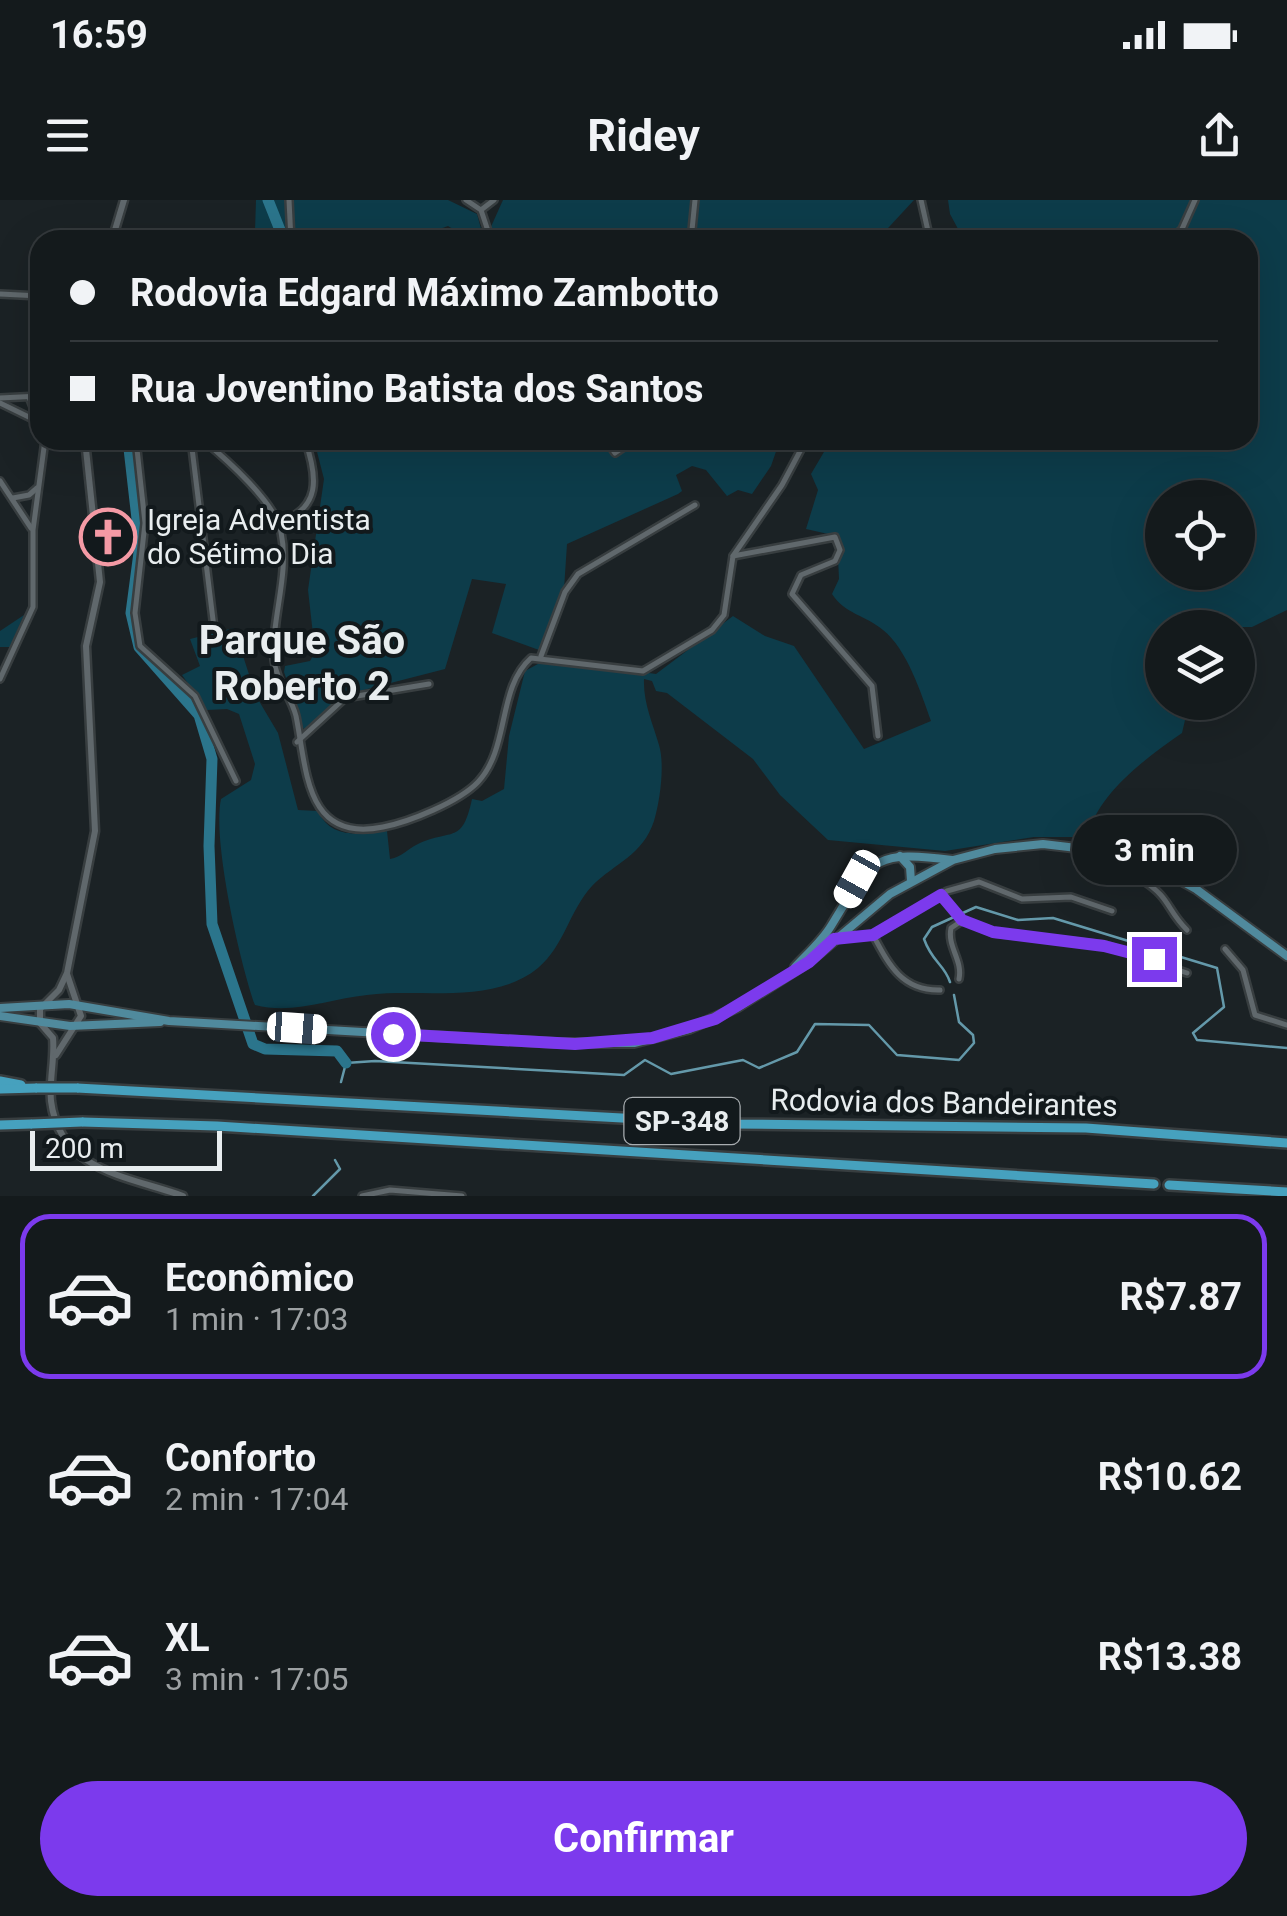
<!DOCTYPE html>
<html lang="pt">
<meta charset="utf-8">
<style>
body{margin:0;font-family:Roboto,sans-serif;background:#212729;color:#f1f3f6;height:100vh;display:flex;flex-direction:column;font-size:38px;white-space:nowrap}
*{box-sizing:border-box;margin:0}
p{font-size:32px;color:#9da1a3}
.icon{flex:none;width:55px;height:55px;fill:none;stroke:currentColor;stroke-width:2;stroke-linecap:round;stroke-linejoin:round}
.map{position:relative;height:996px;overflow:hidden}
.drawer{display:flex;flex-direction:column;background:#141a1c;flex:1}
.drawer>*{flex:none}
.guide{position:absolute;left:30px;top:30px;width:1228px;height:220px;border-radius:30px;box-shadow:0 10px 40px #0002,0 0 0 2px #33383b;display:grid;align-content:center;height:220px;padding:0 40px;background:#141a1c}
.tools{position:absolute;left:1145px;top:280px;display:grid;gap:20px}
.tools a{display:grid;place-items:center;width:110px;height:110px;border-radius:50%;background:#141a1c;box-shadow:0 10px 40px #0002,0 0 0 2px #33383b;font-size:50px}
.scale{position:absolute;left:30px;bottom:25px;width:192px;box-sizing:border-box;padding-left:10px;border:5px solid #e8edef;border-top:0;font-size:28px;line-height:35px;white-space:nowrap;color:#e8edef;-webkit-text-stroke:8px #12191c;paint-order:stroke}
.end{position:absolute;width:45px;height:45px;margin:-22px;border:12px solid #7c3aed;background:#fff;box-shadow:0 0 0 5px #fff}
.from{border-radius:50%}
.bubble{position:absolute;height:70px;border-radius:35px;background:#141a1c;box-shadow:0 10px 40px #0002,0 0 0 2px #33383b;font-size:32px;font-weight:700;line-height:70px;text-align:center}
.car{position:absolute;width:30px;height:60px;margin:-30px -15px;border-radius:12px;box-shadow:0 0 8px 2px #0007;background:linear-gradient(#fff 24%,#345 0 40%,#fff 0 76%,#345 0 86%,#fff 0)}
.guide b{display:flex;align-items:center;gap:35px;height:95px;font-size:38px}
.guide b+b{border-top:2px solid #33383b}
.guide i{width:25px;height:25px;background:#f1f3f6}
ul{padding:18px 0 0;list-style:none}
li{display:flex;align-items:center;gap:30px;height:165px;margin:0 20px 15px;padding:0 20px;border:5px solid transparent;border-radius:30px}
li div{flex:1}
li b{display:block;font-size:38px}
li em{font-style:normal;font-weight:700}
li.active{border-color:#7c3aed}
li>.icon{width:90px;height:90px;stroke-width:1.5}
.cta{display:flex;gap:20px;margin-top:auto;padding:20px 40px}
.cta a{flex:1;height:115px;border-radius:60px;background:#7c3aed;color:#fff;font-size:40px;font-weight:700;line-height:115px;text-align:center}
.status{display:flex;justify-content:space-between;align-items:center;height:70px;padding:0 50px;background:#141a1c;direction:ltr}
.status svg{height:28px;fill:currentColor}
header{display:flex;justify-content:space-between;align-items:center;height:130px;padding:0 40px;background:#141a1c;font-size:45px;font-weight:700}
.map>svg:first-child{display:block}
.green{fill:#0d3c4a;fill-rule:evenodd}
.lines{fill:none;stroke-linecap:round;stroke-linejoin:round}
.stream{stroke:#6499aa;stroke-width:2.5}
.river{stroke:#2b758c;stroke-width:11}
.minor-casing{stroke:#383e40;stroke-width:10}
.tertiary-casing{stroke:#383e40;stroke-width:11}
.primary-casing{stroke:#383e40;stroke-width:12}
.motorway-casing{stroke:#383e40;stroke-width:14}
.minor{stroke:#60686c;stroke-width:5}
.tertiary{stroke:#60686c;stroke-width:6}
.primary{stroke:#508a9d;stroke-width:8}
.motorway{stroke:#46a1be;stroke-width:9}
.motorway-bridge-casing{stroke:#383e40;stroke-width:14;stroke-linecap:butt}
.motorway-bridge{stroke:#46a1be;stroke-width:9}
.route{stroke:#7c3aed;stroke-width:12}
.labels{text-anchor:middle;stroke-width:8;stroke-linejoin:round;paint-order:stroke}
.shield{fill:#12191c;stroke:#a8adb0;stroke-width:2.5}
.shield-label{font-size:28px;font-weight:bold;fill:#e8edef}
.poi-label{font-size:30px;fill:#e8edef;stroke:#12191c;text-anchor:start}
.street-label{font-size:30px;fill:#e8edef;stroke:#12191c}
.district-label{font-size:40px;font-weight:bold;fill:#e8edef;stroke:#12191c}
</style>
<div class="status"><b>16:59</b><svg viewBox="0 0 49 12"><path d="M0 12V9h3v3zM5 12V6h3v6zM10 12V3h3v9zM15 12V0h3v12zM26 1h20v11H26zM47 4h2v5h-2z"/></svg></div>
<header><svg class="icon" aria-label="menu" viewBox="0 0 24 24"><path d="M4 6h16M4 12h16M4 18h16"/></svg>Ridey<svg class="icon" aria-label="share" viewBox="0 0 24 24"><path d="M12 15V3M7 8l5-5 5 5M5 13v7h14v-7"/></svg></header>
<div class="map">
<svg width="1287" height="996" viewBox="0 0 1287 996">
<rect width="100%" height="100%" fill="#1b2225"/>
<g class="green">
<polygon points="256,0 448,0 477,14 483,36 471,40 448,26 409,40 261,40 255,31"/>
<polygon points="503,0 914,0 877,40 485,40"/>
<path d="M948 0H1287V410L1252 427 1162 428V502L1189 503 1182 533C1146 558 1098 593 1087 637H1034L945 651 828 640 780 595 753 559 667 493 656 491 652 481 644 479C643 503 653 524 659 545 665 565 660 601 654 621 643 655 615 663 592 686 569 711 565 745 538 768 493 805 421 788 367 795 329 799 293 815 255 805 240 763 212 640 221 599L251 580 255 564 239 514 227 509 207 510 182 475 200 466 190 439 234 428 256 496 278 533 298 610 318 611C331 640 361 634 387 631L390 659C402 657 407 649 418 644 453 628 462 645 472 599L482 601 504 589 509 536 525 471 547 459 656 474 733 416 765 436 794 446 864 549 931 521C921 493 907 449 883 430 865 415 845 414 832 394L839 379 837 336 806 329 818 290 811 274 831 240H1248V40H964L950 14ZM1162 298H1238V372H1162Z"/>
<polygon points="314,240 780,240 771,266 752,294 738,290 727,296 706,270 692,266 676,275 682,291 678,294 567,344 564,389 539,450 492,433 506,384 472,379 445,469 340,496 304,530 284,472 285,466 310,461 315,452 308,390 324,279"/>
<polygon points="24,415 10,447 0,447 0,431"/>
</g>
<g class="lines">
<g class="stream">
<path d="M950 782C944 764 932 762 924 739L932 727 976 707 1018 720 1053 718 1217 768 1224 807 1193 833 1197 840 1287 848"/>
<polyline points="341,882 346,863 375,861 624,875 645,860 671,874 743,860 759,868 797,852 815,824 869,825 897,855 959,860 974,843 973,835 959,822 954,795"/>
<polyline points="313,996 340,969 335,960"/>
</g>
<g class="river">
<polyline points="268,0 284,40"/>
<polyline points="128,240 140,345 131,413 139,447 199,515 212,559 209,646 212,724 253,844 265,849 337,851 346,863"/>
</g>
<g class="minor-casing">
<g id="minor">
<polyline points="289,0 291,40"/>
<polyline points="466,0 481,10 491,40"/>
<polyline points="921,0 930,40"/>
<polyline points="481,10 494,0"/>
<polyline points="691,40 695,0"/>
<polyline points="1044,40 1091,40"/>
<polyline points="1171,40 1182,29 1195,0"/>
<polyline points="0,94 40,96"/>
<polyline points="29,197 39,222"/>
<polyline points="0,198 40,196"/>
<polyline points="0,203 39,222"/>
<polyline points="136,240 145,323 135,413 140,446 195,496 236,581"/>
<polyline points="191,240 214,428"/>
<path d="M203 240C226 259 276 303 281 332 290 375 271 418 274 460 276 481 291 496 296 516 307 570 305 643 383 627 409 622 459 602 478 582 510 548 497 488 531 458L643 471 712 430 724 415 733 356 782 285 806 240"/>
<polyline points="606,240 615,253 634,240"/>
<polyline points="0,281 31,328"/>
<polyline points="13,298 29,295 37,288"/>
<path d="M279 323C321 308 318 278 305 240"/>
<polyline points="733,356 835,337 840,350 835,361 801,375 792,394 872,486 878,536"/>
<polyline points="541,456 565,392 578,374 695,305"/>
<polyline points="0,479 33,407 33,330 45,240"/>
<polyline points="297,542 345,498 429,484"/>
<path d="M1138 661 1142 680C1171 698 1166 709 1187 730"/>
<polyline points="941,695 962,719"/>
<path d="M873 735C889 765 902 791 940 790"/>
<polyline points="841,738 873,735 947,691 979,682 1022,699 1071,697 1112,711"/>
<polyline points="1225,749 1243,770 1255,815 1287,825"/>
<path d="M959 779C963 760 947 747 951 728L963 720 993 733 1105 745 1187 773"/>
<polyline points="362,996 390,990 462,996"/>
</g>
</g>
<g class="tertiary-casing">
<g id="tertiary">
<polyline points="112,40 124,0"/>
<path d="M85 240 100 382 86 446 95 631 67 773 59 790 40 809V823L53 838C55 859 49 880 51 901 60 972 128 976 183 996"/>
<polyline points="56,855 81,816 67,774"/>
</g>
</g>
<g class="primary-casing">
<g id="primary">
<polyline points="900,656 910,667 911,681"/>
<path d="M795 767C807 754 822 741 831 726 871 661 871 649 952 660"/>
<polyline points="0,808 69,804 169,821 556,843 634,843 689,829 738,807 809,762 890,694 953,660 995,649 1043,644 1119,653 1153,665 1196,689 1287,756"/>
<polyline points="0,816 70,826 160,822"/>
</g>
</g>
<g class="motorway-casing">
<g id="motorway">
<polyline points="0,881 21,885"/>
<polyline points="77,888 731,924 1086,928 1287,943"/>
<polyline points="0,889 37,888"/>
<polyline points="82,922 217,926 1154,984"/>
<polyline points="0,925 32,924"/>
<polyline points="1169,985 1287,992"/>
</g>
</g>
<use href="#minor" class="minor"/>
<use href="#tertiary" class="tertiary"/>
<use href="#primary" class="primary"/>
<use href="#motorway" class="motorway"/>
<g class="motorway-bridge-casing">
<g id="motorway-bridge">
<polyline points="37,888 77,888"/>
<polyline points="32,924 82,922"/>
</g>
</g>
<use href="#motorway-bridge" class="motorway-bridge"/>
</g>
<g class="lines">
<polyline class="route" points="393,834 575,844 652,838 715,819 809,762 834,739 873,735 941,695 962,720 993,732 1104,746 1154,759"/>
</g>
<defs>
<g id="church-ring" transform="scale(2.875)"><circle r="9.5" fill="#12191c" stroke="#f49aa5" stroke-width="1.5"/><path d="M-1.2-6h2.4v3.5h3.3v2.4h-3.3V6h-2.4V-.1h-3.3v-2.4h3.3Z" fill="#f49aa5"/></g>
</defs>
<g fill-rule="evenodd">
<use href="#church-ring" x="108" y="337"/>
</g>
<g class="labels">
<rect class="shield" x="624.5" y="898" width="115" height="46" rx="8"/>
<g class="shield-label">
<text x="682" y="931">SP-348</text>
</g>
<g class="poi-label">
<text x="147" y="330">Igreja Adventista<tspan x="147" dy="34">do Sétimo Dia</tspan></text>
</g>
<g class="street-label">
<text transform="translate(944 903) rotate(1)" y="10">Rodovia dos Bandeirantes</text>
</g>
<g class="district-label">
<text x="302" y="454">Parque São<tspan x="302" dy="46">Roberto 2</tspan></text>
</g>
</g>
</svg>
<div class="tools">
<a><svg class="icon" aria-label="locate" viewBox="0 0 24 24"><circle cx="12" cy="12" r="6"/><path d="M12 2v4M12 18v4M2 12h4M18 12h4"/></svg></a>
<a><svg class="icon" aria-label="layers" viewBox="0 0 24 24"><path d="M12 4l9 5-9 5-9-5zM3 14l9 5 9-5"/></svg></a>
</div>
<div class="scale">200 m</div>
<i class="end from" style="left:393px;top:834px"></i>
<i class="end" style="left:1154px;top:759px"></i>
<div class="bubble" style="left:1072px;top:615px;width:165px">3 min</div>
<i class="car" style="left:857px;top:679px;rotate:209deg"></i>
<i class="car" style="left:297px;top:828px;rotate:94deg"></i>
<div class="guide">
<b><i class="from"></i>Rodovia Edgard Máximo Zambotto</b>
<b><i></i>Rua Joventino Batista dos Santos</b>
</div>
</div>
<section class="drawer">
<ul>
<li class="active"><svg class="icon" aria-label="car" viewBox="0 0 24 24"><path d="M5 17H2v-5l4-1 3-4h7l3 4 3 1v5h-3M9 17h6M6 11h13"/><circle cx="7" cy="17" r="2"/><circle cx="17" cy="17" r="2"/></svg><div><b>Econômico</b><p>1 min · 17:03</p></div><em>R$7.87</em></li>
<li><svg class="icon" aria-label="car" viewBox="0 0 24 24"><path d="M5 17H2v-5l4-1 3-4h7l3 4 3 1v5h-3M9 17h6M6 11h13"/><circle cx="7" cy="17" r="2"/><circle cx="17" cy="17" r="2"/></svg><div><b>Conforto</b><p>2 min · 17:04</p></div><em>R$10.62</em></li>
<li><svg class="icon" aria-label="car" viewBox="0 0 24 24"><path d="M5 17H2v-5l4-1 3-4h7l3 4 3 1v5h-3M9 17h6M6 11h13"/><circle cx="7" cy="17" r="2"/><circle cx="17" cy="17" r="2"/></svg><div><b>XL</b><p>3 min · 17:05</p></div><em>R$13.38</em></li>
</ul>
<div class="cta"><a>Confirmar</a></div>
</section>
